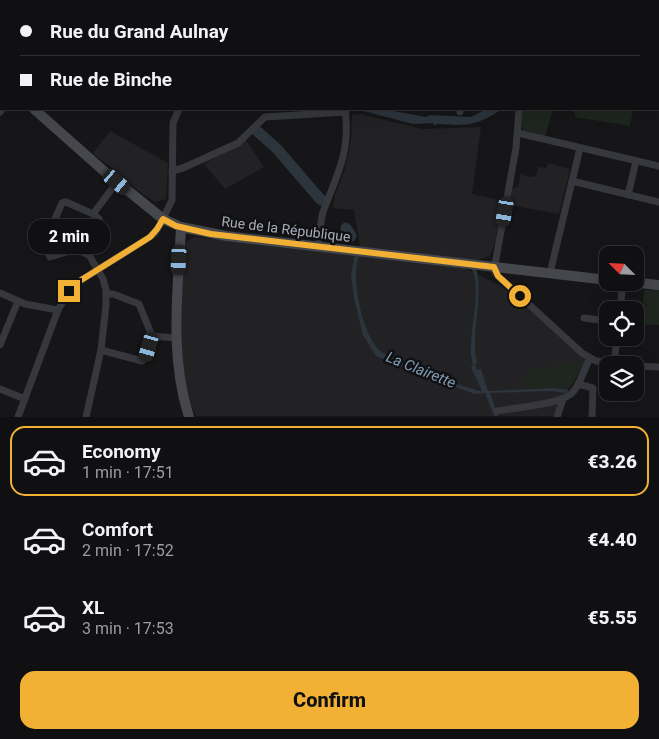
<!DOCTYPE html>
<meta charset="utf-8">
<style>
body{margin:0;font-family:Roboto,sans-serif;background:#19191b;color:#f1f3f6;height:100vh;display:flex;flex-direction:column;font-size:19px;white-space:nowrap}
*{box-sizing:border-box;margin:0}
p{font-size:16px;color:#9c9d9f}
.icon{flex:none;width:28px;height:28px;fill:none;stroke:currentColor;stroke-width:2;stroke-linecap:round;stroke-linejoin:round}
.map{position:relative;height:417px;overflow:hidden}
.drawer{display:flex;flex-direction:column;background:#101012;flex:1}
.drawer>*{flex:none}
.top-card{position:absolute;left:0px;top:0px;width:660px;height:110px;box-shadow:0 5px 20px #0002,0 0 0 1px #303032;display:grid;align-content:center;height:110px;padding:0 20px;background:#101012}
.needle{width:32px;rotate:294deg}
.buttons{position:absolute;left:599px;top:246px;display:grid;gap:10px}
.buttons a{display:grid;place-items:center;width:45px;height:45px;border-radius:10px;background:#101012;box-shadow:0 5px 20px #0002,0 0 0 1px #303032;font-size:25px}
.end{position:absolute;width:22px;height:22px;margin:-11px;border:6px solid #f2b134;background:#111;box-shadow:0 0 0 2px #111}
.from{border-radius:50%}
.bubble{position:absolute;height:35px;border-radius:15px;background:#101012;box-shadow:0 5px 20px #0002,0 0 0 1px #303032;font-size:16px;font-weight:800;line-height:35px;text-align:center}
.car{position:absolute;width:15px;height:30px;margin:-15px -8px;border-radius:6px;box-shadow:0 0 4px 1px #0007;background:linear-gradient(#222 24%,#8ab4d8 0 40%,#222 0 76%,#8ab4d8 0 86%,#222 0)}
.top-card b{display:flex;align-items:center;gap:18px;height:48px;font-size:19px}
.top-card b+b{border-top:1px solid #303032}
.top-card i{width:12px;height:12px;background:#f1f3f6}
ul{padding:9px 0 0;list-style:none}
li{display:flex;align-items:center;gap:15px;height:70px;margin:0 10px 8px;padding:0 10px;border:2px solid transparent;border-radius:15px}
li div{flex:1}
li b{display:block;font-size:19px}
li em{font-style:normal;font-weight:800}
li.selected{border-color:#f2b134}
li>.icon{width:45px;height:45px;stroke-width:1.5}
.button{display:flex;gap:10px;margin-top:auto;padding:10px 20px}
.button a{flex:1;height:58px;border-radius:15px;background:#f2b134;color:#111;font-size:20px;font-weight:800;line-height:58px;text-align:center}
.map>svg:first-child{display:block}
.built{fill:#222225}
.green{fill:#1e261f}
.water{fill:#2c353c}
.lines{fill:none;stroke-linecap:round;stroke-linejoin:round}
.river{stroke:#2c353c;stroke-width:11}
.street{stroke:#37383d;stroke-width:7}
.secondary{stroke:#45474d;stroke-width:10}
.route{stroke:#f2b134;stroke-width:6}
.labels{text-anchor:middle;stroke-width:5;stroke-linejoin:round;paint-order:stroke}
.street-label{font-size:14px;fill:#a8adb8;stroke:#111113}
.water-label{font-size:15px;font-style:italic;fill:#7f9bb3;stroke:#111113}
</style>
<div class="map">
<svg width="659" height="417" viewBox="0 0 659 417">
<rect width="100%" height="100%" fill="#161618"/>
<g class="built">
<polygon points="360,114 423,129 481,127 472,194 503,201 494,246 490,256 474,261 360,247 354,210 333,208 335,195 345,169 351,141 352,115"/>
<polygon points="110,131 168,163 166,199 155,202 140,192 93,153"/>
<polygon points="246,140 264,167 225,189 204,164"/>
<polygon points="548,163 570,169 559,214 510,205 512,188 518,187 521,173 528,177 536,176 538,167 546,168"/>
<polygon points="194,237 464,268 501,286 590,358 568,390 557,416 196,416 190,403 183,376 180,331 185,243"/>
</g>
<g class="green">
<polygon points="522,109 553,109 545,137 524,131 521,127"/>
<polygon points="561,109 633,109 630,126 575,117 575,112"/>
<polygon points="656,289 659,290 659,325 646,325 642,320 644,290"/>
<polygon points="559,362 584,364 567,391 559,388 526,389 525,384 522,384 530,369 554,369"/>
</g>
<g class="water">
<path d="M356 109H383L426 117 430 115 471 117 487 109H502C477 126 467 126 437 124L436 125H434L433 123 413 124Z"/>
<path d="M355 255H359C350 277 362 333 379 350 388 359 468 390 482 391L471 367 473 365C472 358 470 352 471 345 471 325 482 284 471 268H476C484 299 470 332 477 363L475 365 477 370 481 369 488 391 555 388 568 390V391L566 393 550 391 490 393 498 416H494L485 393 475 394 414 372 376 356 363 335 354 298 351 274Z"/>
</g>
<g class="lines">
<g class="river">
<polyline points="256,130 277,149 321,200"/>
<polyline points="346,228 351,236"/>
</g>
<g class="street">
<polyline points="123,0 125,1"/>
<polyline points="363,0 367,1"/>
<polyline points="67,1 68,0"/>
<polyline points="350,1 350,0"/>
<polyline points="522,1 522,0"/>
<polyline points="0,32 1,31"/>
<polyline points="519,109 516,148 494,270 498,276 582,353 596,361 626,365"/>
<polyline points="0,112 2,109"/>
<polyline points="460,112 461,109"/>
<polyline points="518,133 659,166"/>
<polyline points="172,171 183,168 238,143 265,117 346,112"/>
<polyline points="572,181 659,202"/>
<polyline points="628,195 636,161"/>
<polyline points="93,214 117,182"/>
<polyline points="47,237 44,243 50,257 70,251 72,247"/>
<path d="M318 247C320 235 320 222 323 212 337 174 351 152 345 109"/>
<polyline points="550,273 580,148"/>
<polyline points="0,293 25,304 58,310"/>
<polyline points="106,294 113,294 139,304 152,336 175,338"/>
<polyline points="620,310 623,282"/>
<polyline points="584,318 608,321"/>
<polyline points="0,345 18,301"/>
<polyline points="101,350 142,361 146,358 152,336"/>
<polyline points="614,364 617,338"/>
<polyline points="635,366 659,367"/>
<polyline points="578,384 593,388 592,417"/>
<polyline points="0,389 25,399"/>
<path d="M497 411C513 408 562 404 572 393 581 384 584 369 590 358"/>
<polyline points="18,417 58,310 69,291 78,282 147,239 155,233 160,225 172,200 173,123 179,109"/>
<polyline points="86,417 101,350 106,305 106,290 103,279 89,255 47,237 62,203 66,202 93,214 99,219 100,229 89,255"/>
<polyline points="557,417 563,399"/>
</g>
<g class="secondary">
<polyline points="0,77 1,78"/>
<polyline points="34,109 105,172 163,219 181,227 226,236 608,280"/>
<path d="M181 227C178 291 169 355 189 417"/>
<polyline points="630,282 659,285"/>
</g>
</g>
<g class="lines">
<polyline class="route" points="69,291 78,282 150,237 157,229 163,219 176,226 211,234 494,267 498,276 520,296"/>
</g>
<g class="labels">
<g class="street-label">
<text transform="translate(286 229) rotate(7)" y="5">Rue de la République</text>
</g>
<g class="water-label">
<text transform="translate(421 370) rotate(22)" y="5">La Clairette</text>
</g>
</g>
</svg>
<div class="buttons">
<a><svg class="needle" viewBox="-14 -14 28 28"><path d="M0-13l5 13h-10z" fill="#e53935"/><path d="M0 13l5-13h-10z" fill="#9c9d9f"/></svg></a>
<a><svg class="icon" aria-label="locate" viewBox="0 0 24 24"><circle cx="12" cy="12" r="6"/><path d="M12 2v4M12 18v4M2 12h4M18 12h4"/></svg></a>
<a><svg class="icon" aria-label="layers" viewBox="0 0 24 24"><path d="M12 4l9 5-9 5-9-5zM3 14l9 5 9-5"/></svg></a>
</div>
<i class="end from" style="left:520px;top:296px"></i>
<i class="end" style="left:69px;top:291px"></i>
<div class="bubble" style="left:28px;top:219px;width:82px">2 min</div>
<i class="car" style="left:117px;top:182px;rotate:130deg"></i>
<i class="car" style="left:505px;top:212px;rotate:190deg"></i>
<i class="car" style="left:179px;top:260px;rotate:183deg"></i>
<i class="car" style="left:149px;top:347px;rotate:196deg"></i>
<div class="top-card">
<b><i class="from"></i>Rue du Grand Aulnay</b>
<b><i></i>Rue de Binche</b>
</div>
</div>
<section class="drawer">
<ul>
<li class="selected"><svg class="icon" aria-label="car" viewBox="0 0 24 24"><path d="M5 17H2v-5l4-1 3-4h7l3 4 3 1v5h-3M9 17h6M6 11h13"/><circle cx="7" cy="17" r="2"/><circle cx="17" cy="17" r="2"/></svg><div><b>Economy</b><p>1 min · 17:51</p></div><em>€3.26</em></li>
<li><svg class="icon" aria-label="car" viewBox="0 0 24 24"><path d="M5 17H2v-5l4-1 3-4h7l3 4 3 1v5h-3M9 17h6M6 11h13"/><circle cx="7" cy="17" r="2"/><circle cx="17" cy="17" r="2"/></svg><div><b>Comfort</b><p>2 min · 17:52</p></div><em>€4.40</em></li>
<li><svg class="icon" aria-label="car" viewBox="0 0 24 24"><path d="M5 17H2v-5l4-1 3-4h7l3 4 3 1v5h-3M9 17h6M6 11h13"/><circle cx="7" cy="17" r="2"/><circle cx="17" cy="17" r="2"/></svg><div><b>XL</b><p>3 min · 17:53</p></div><em>€5.55</em></li>
</ul>
<div class="button"><a>Confirm</a></div>
</section>
